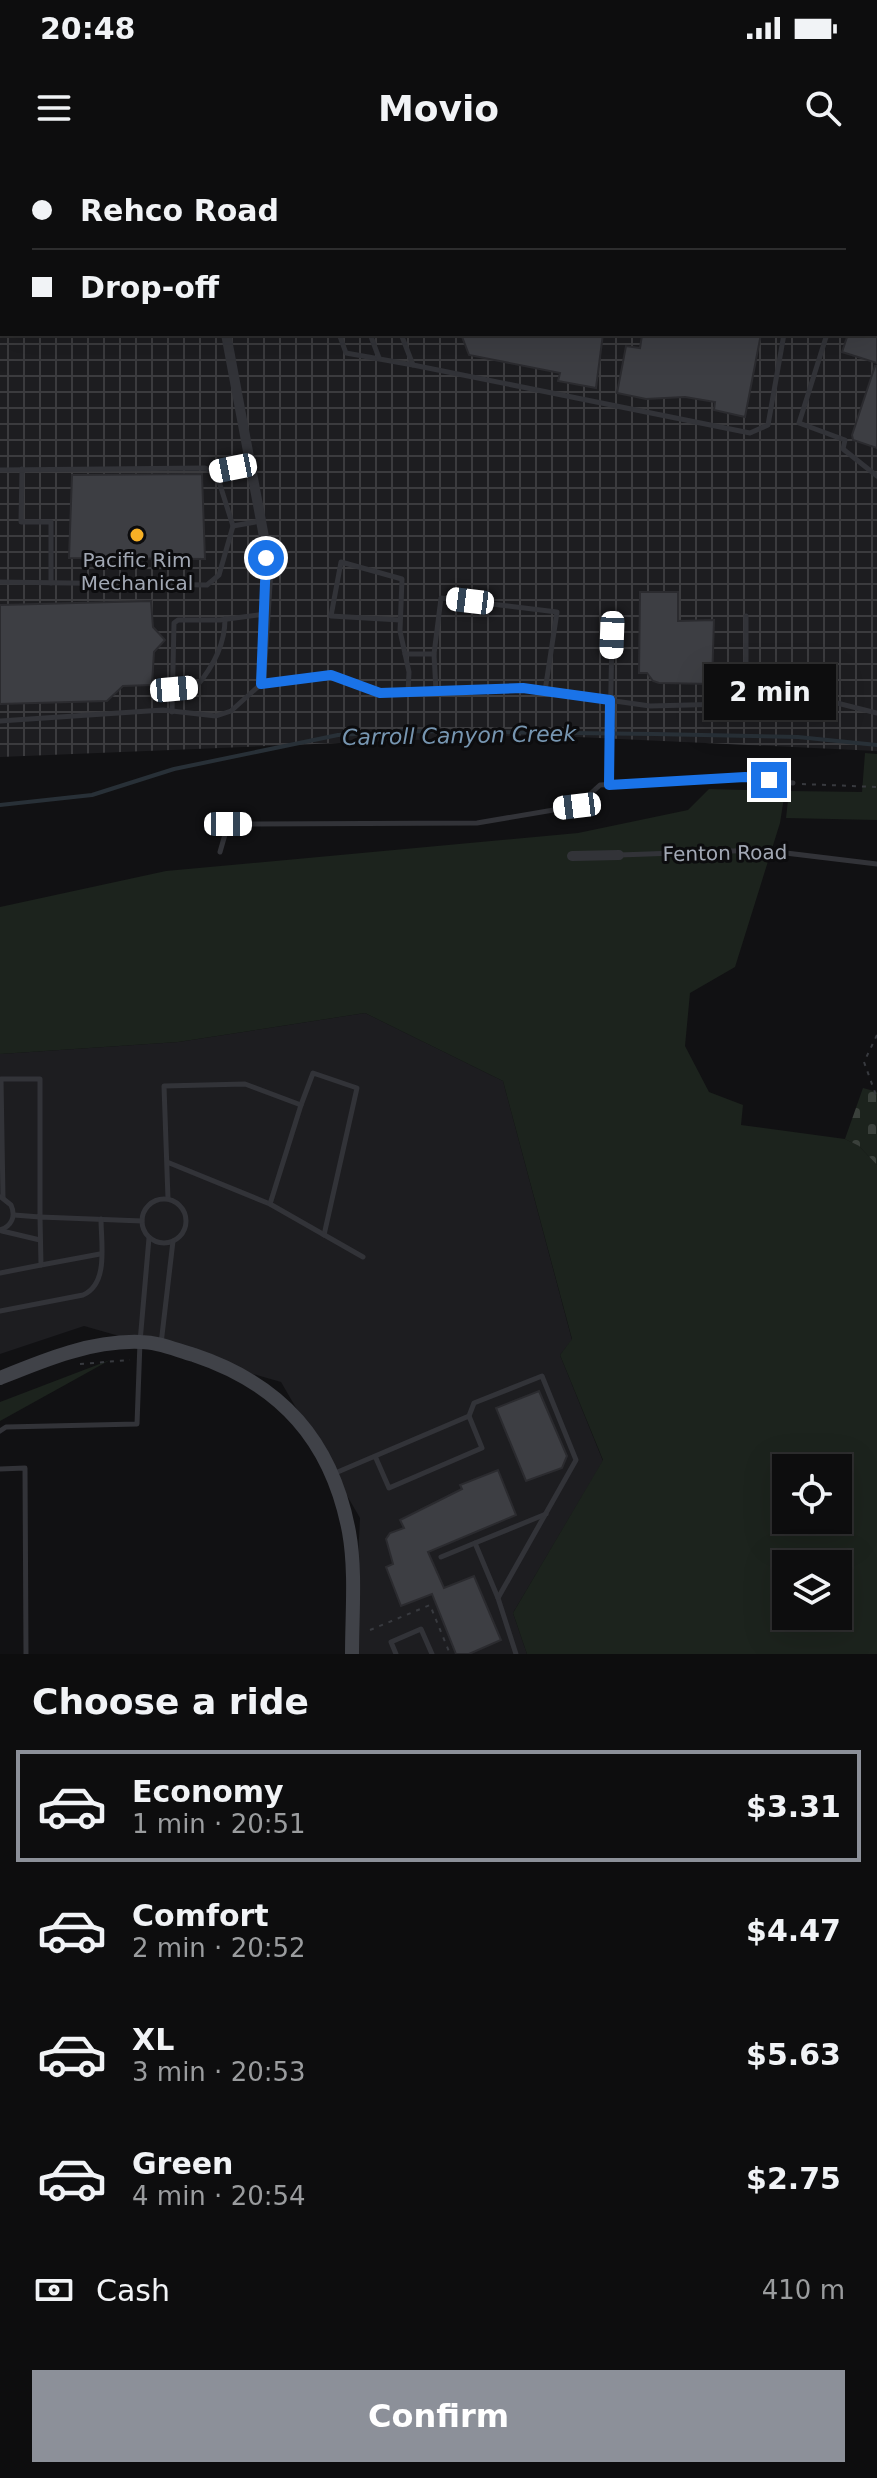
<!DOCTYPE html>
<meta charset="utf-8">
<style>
body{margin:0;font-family:"DejaVu Sans",sans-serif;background:#161617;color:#f1f3f6;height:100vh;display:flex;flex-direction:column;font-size:30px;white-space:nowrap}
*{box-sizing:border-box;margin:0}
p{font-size:26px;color:#9a9c9e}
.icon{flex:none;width:44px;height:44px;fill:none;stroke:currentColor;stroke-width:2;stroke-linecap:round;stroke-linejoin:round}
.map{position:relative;height:1494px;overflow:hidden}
.drawer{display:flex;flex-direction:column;background:#0d0d0e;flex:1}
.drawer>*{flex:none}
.guide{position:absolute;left:0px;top:0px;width:878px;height:176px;box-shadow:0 8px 32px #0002,0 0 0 2px #2d2d2e;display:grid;align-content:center;height:176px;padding:0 32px;background:#0d0d0e}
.fabs{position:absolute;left:772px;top:1294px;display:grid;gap:16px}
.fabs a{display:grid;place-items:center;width:80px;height:80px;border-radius:0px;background:#0d0d0e;box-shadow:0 8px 32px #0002,0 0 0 2px #2d2d2e;font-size:40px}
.end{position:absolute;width:36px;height:36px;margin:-18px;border:10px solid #1a73e8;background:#fff;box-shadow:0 0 0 4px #fff}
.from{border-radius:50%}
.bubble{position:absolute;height:56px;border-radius:0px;background:#0d0d0e;box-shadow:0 8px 32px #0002,0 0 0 2px #2d2d2e;font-size:26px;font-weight:800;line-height:56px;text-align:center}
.car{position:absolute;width:24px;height:48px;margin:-24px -12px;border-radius:10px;box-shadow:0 0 6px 2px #0007;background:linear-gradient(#fff 24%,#345 0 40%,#fff 0 76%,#345 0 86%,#fff 0)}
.guide b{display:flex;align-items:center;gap:28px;height:76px;font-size:30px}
.guide b+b{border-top:2px solid #2d2d2e}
.guide i{width:20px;height:20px;background:#f1f3f6}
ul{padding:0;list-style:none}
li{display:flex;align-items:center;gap:24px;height:112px;margin:0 16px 12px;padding:0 16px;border:4px solid transparent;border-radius:0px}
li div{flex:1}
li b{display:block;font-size:30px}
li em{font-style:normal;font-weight:800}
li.current{border-color:#8c9099}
li>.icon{width:72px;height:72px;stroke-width:1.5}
h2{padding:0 32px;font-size:36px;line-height:96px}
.pay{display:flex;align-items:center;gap:20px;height:88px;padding:0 32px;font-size:30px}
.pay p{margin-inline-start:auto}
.action{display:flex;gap:16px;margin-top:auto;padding:16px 32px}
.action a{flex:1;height:92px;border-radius:0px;background:#8c9099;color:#fff;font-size:32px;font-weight:800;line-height:92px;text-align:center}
.status{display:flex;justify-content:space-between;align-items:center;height:56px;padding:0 40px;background:#0d0d0e;direction:ltr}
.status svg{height:22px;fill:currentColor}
header{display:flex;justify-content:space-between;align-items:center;height:104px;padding:0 32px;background:#0d0d0e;font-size:36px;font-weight:800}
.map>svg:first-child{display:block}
.built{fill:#1d1d20}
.industrial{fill:url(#industrial-grid);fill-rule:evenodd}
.grass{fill:#1c231d;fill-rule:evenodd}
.cemetery{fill:url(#cemetery-stones)}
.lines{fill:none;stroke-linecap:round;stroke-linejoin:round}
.stream{stroke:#283037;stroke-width:4}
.building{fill:#3d3e43;stroke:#2b2b2f;stroke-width:2}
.path{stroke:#383a3f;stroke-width:2;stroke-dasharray:4 6;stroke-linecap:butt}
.lane{stroke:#323338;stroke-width:5}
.street{stroke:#323338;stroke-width:10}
.secondary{stroke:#404248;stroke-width:14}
.route{stroke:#1a73e8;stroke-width:10}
.poi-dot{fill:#f7b025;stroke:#0c0c0e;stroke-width:3}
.labels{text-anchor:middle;stroke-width:6;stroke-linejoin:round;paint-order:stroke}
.poi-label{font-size:20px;fill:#a2a8b4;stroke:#0c0c0e}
.street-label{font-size:20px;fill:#a2a8b4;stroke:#0c0c0e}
.water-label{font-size:22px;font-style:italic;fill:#7796b1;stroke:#0c0c0e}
</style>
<div class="status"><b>20:48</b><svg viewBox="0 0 49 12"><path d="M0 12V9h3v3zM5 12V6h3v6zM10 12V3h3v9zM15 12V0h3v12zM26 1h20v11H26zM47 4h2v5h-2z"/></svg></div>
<header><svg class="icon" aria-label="menu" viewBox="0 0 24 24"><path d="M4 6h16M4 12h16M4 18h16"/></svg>Movio<svg class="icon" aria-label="search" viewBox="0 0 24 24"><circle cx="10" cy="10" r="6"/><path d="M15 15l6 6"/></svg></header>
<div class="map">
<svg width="877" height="1494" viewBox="0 0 877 1494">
<defs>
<pattern id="industrial-grid" width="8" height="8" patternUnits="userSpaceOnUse" patternTransform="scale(2)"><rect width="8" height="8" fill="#1d1d20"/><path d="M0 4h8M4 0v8" fill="none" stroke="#3b3b3e"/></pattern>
<pattern id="cemetery-stones" width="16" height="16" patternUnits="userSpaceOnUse" patternTransform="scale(2)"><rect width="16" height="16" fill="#1c231d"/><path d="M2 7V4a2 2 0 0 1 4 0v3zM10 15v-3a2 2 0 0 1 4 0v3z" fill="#3a403b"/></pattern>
</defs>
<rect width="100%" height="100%" fill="#111113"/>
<polygon class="built" points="365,853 503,921 572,1180 560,1195 603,1301 513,1453 527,1494 353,1494 360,1358 281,1222 84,1166 0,1194 0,894 178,882"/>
<path class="industrial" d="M0 0H877V591L535 575 0 597ZM2 2H876V174H2Z"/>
<g class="grass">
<polygon points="865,593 877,594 877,660 786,658 789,631 862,632"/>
<path d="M709 629 785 631 780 663 735 807 690 833 685 886 709 932 743 945 741 965 845 979 859 986 877 1005V1494H527L513 1453 603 1300 560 1195 572 1179 503 921 365 853 178 882 0 894V747L166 711 578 673 688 650ZM786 1308H838V1360H786ZM786 1404H838V1456H786Z"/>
<polygon points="110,1200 0,1261 0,1242"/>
</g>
<polygon class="cemetery" points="863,928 877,932 877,1005 859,986 845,979"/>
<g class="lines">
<polyline class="stream" points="0,645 92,635 174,609 338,575 406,571 654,574 798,577 877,585"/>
</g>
<g class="building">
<polygon points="461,174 603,174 596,228 558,221 560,213 469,195"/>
<polygon points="656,174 761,174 745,257 714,250 715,242 685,237 646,239 617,233 626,186 640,188 642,175 655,177"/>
<polygon points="848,174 877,174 877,203 842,192"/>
<polygon points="875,206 877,206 877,288 853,280 852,275"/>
<polygon points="202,314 205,399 69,398 72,315"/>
<polygon points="640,432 678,432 678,461 714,460 712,524 659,523 653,521 647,513 639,513"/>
<polygon points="151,441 153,467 165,480 154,492 152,525 123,526 107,541 0,544 0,445"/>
<polygon points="539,1231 567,1296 562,1308 526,1321 496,1248"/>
<polygon points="498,1310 516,1355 428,1392 444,1428 474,1416 501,1480 469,1494 456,1494 432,1434 401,1446 386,1407 393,1404 386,1379 390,1373 404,1368 400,1360 462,1329 460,1325"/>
</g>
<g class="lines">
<g class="path">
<polyline points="802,624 877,627"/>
<polyline points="877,875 864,902 877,938"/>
<polyline points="80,1204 130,1200"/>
<polyline points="370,1470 430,1445 450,1494"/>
</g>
<g class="lane">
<polyline points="278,0 279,2"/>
<polyline points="623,0 625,2"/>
<polyline points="24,2 24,0"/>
<polyline points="53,2 53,0"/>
<polyline points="77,2 77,0"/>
<polyline points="453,2 458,0"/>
<polyline points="652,2 654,0"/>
<polyline points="686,2 687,0"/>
<polyline points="823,2 824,0"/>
<polyline points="0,76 2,76"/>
<polyline points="876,84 877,84"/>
<polyline points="339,174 346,193 413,205"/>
<polyline points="370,174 379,198"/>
<polyline points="401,174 413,205 750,273 768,265 784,174"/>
<polyline points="827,174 799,263 845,280 843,289 877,316"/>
<polyline points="22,309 21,362 51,362 51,423"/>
<polyline points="0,310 205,308 216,312 249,305"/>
<polyline points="216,312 233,366"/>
<polyline points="0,422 207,425 219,415 233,366 261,361"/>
<polyline points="400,460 331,456 341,402 402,419 400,471 409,512 408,532"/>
<polyline points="405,494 434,494"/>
<polyline points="746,523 761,531 817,538 877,553"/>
<path d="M174 529 196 527C213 507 225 485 225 459"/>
<polyline points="436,531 434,494 441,438 557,452 545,531"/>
<polyline points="172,552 174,463 178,460 220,460 266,454"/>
<polyline points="0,561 163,550 216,556 231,551 261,524 331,515 380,533 523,528 650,546 727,544 746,523 746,456"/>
<polyline points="609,625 612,475"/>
<polyline points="220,692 228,664 477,663 577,646 600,625 745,617 793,623"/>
<polyline points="619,695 761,690 877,704"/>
<polyline points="301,945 313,913 357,928 324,1075"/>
<polyline points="167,1002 270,1044 301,945 245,924 164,926 168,1039"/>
<polyline points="3,1038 1,919 40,919 40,1057 14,1055"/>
<circle cx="164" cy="1061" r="22"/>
<polyline points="270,1044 363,1097"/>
<path d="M0 1070C12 1066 16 1056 11 1045L1 1037"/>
<polyline points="2,1071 40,1080"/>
<polyline points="41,1105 100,1094"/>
<polyline points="0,1113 41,1105 40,1057 142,1061"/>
<path d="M0 1151 83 1135C109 1124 101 1083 101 1059"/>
<polyline points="161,1184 173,1081"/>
<polyline points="469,1256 474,1243 542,1216 576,1300 498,1438 516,1494"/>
<polyline points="0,1271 6,1267 137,1264 140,1182 149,1078"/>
<polyline points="0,1309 25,1308 26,1494"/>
<polyline points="333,1314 347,1308 469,1256 482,1288 389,1328 375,1296"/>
<polyline points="441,1397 475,1383"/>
<polyline points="498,1438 475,1383 546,1354"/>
<polyline points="396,1494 391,1482 421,1469 432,1494"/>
</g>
<g class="street">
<polyline points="193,0 193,2"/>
<polyline points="565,0 567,2"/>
<polyline points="876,112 877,112"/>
<polyline points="226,174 264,377 268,418 261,524"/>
<polyline points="572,696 619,695"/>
</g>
<path class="secondary" d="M0 1218C44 1200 92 1180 141 1182 159 1182 176 1190 194 1195 281 1224 332 1281 349 1372 356 1411 352 1454 352 1494"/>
</g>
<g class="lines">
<polyline class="route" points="266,398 261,524 331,515 380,533 523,528 610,540 609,625 745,617 769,620"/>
</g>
<circle class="poi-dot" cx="137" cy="375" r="8"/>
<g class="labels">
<g class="poi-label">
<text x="137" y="407">Pacific Rim<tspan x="137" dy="23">Mechanical</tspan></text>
</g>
<g class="street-label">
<text transform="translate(725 693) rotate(-1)" y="7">Fenton Road</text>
</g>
<g class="water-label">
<text transform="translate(459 575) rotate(-1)" y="8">Carroll Canyon Creek</text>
</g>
</g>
</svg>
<div class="fabs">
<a><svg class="icon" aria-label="locate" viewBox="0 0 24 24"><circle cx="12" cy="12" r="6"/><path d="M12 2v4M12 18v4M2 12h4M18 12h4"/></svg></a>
<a><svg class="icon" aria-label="layers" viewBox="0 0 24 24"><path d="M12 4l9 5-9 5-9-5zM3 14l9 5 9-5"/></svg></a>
</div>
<i class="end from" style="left:266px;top:398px"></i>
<i class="end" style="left:769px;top:620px"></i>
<div class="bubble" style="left:704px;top:504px;width:132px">2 min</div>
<i class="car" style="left:233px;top:308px;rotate:259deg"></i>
<i class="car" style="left:470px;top:441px;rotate:277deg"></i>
<i class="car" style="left:612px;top:475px;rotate:182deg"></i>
<i class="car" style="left:174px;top:529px;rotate:85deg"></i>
<i class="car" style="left:577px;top:646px;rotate:263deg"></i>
<i class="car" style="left:228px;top:664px;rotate:90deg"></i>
<div class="guide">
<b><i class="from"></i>Rehco Road</b>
<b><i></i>Drop-off</b>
</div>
</div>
<section class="drawer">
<h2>Choose a ride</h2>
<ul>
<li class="current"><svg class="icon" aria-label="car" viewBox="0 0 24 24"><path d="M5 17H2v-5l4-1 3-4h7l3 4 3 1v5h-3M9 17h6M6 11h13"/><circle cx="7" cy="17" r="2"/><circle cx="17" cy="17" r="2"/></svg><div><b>Economy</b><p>1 min · 20:51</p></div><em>$3.31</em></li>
<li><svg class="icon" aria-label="car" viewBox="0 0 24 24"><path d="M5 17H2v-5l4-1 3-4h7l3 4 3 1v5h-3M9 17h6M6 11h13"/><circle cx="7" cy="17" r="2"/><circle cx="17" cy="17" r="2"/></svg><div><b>Comfort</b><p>2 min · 20:52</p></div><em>$4.47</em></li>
<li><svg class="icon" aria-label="car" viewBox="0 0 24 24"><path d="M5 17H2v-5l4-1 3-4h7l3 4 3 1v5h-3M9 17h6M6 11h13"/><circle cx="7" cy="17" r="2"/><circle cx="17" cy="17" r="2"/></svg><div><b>XL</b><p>3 min · 20:53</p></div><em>$5.63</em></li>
<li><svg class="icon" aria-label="car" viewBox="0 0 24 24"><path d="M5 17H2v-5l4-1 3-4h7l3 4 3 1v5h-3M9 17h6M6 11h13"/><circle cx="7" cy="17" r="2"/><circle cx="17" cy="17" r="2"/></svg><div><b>Green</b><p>4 min · 20:54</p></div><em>$2.75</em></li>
</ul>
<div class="pay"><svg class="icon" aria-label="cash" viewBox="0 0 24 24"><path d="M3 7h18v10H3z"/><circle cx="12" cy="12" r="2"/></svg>Cash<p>410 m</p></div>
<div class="action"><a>Confirm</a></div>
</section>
